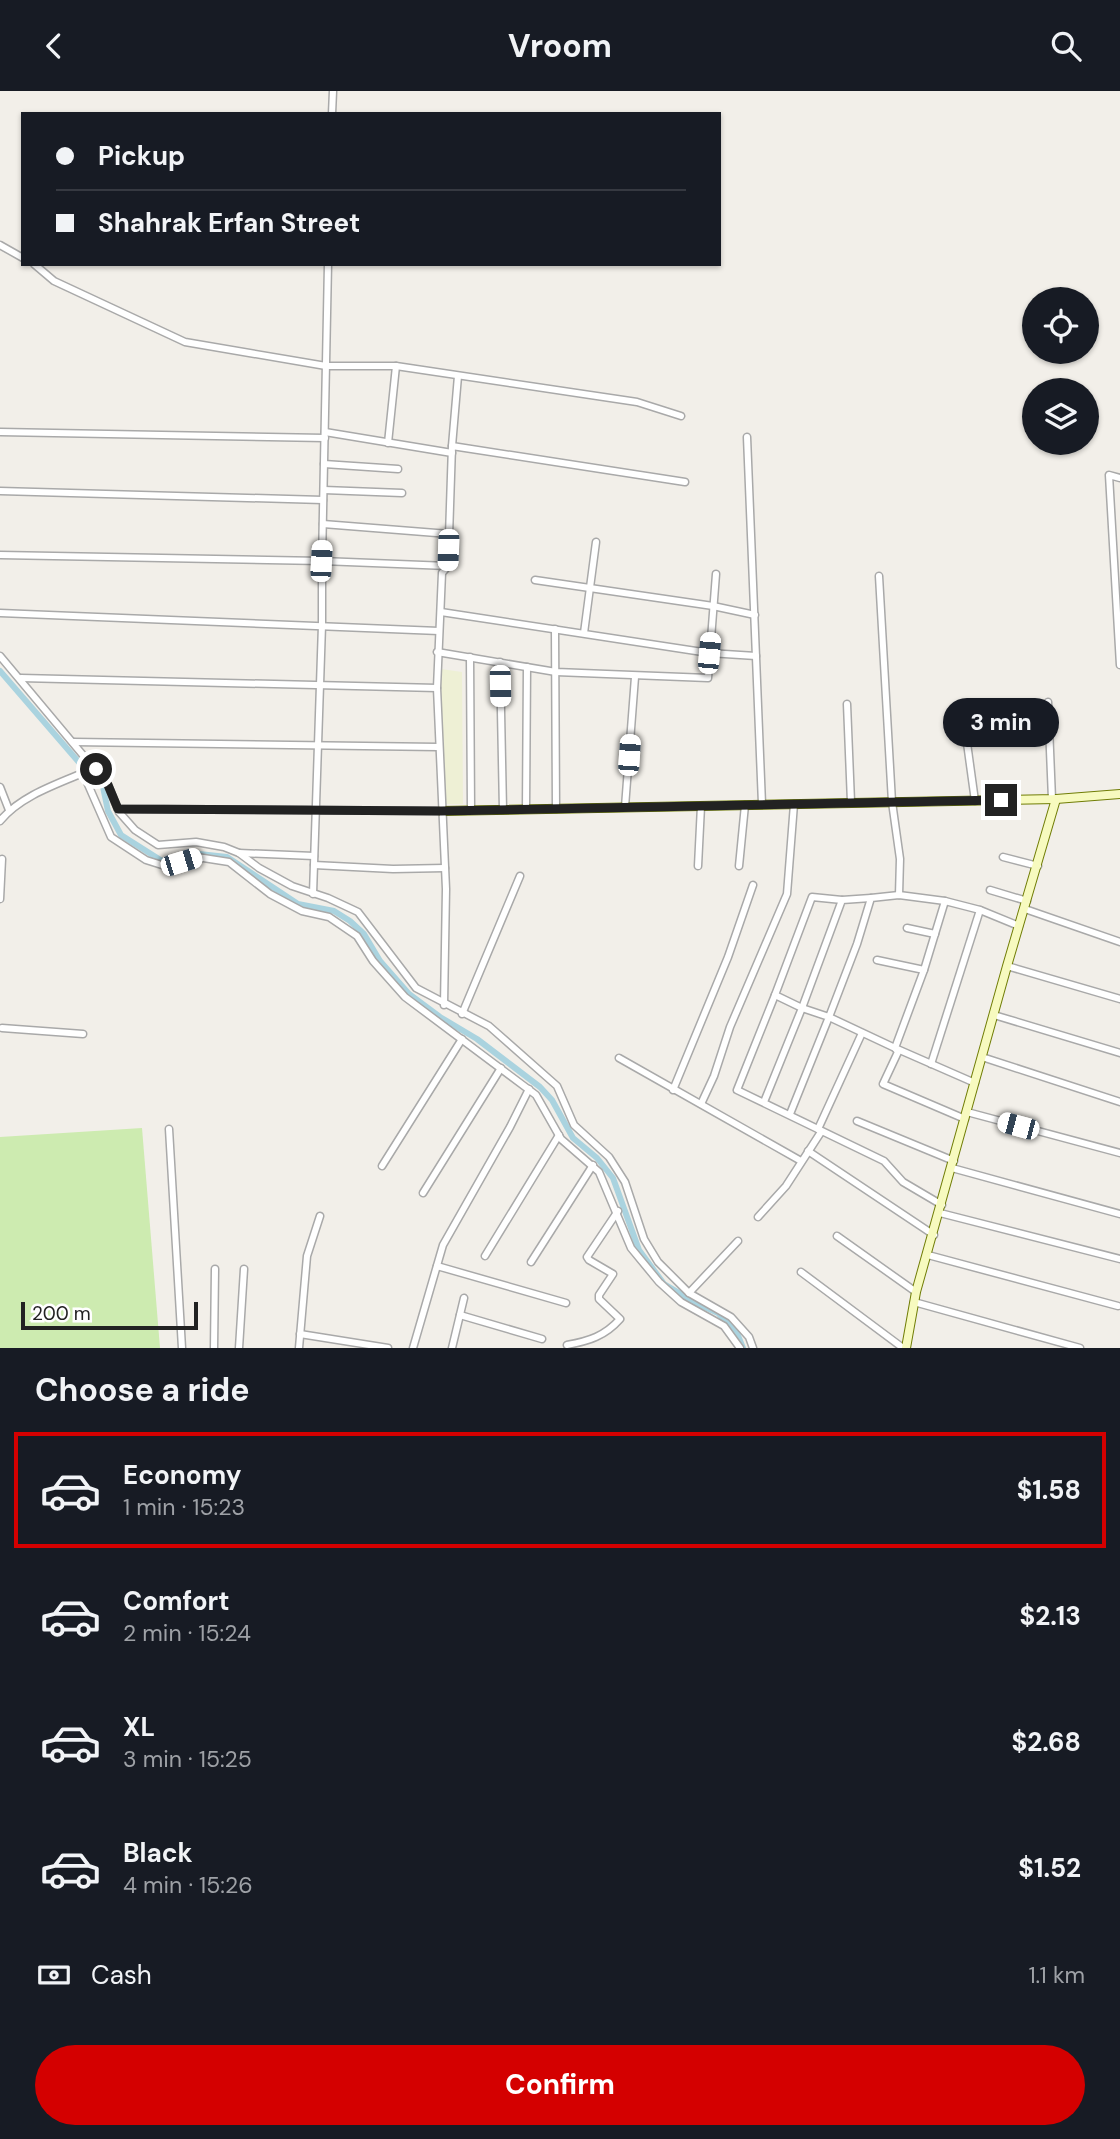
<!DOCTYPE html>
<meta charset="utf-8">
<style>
body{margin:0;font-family:"DM Sans",sans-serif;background:#20242c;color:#f1f3f6;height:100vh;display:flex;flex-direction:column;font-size:26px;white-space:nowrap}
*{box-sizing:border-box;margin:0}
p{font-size:23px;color:#9ea1a6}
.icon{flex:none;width:38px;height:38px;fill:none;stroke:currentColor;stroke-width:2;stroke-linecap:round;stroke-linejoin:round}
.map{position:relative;height:1257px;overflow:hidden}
.drawer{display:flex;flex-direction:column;background:#171b24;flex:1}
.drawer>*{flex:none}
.hud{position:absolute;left:21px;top:21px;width:700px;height:154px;border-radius:0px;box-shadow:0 2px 5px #0004;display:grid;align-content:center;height:154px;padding:0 35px;background:#171b24}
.controls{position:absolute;left:1022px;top:196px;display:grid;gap:14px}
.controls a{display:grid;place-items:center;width:77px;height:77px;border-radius:50%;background:#171b24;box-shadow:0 2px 5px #0004;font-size:35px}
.scale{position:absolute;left:21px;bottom:18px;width:177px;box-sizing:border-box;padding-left:7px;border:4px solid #222;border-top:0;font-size:19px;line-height:24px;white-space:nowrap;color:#222;-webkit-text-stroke:5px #fff;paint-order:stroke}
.end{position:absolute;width:32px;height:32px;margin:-16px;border:9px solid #222;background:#fff;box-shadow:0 0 0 4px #fff}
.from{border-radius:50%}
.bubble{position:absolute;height:49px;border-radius:24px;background:#171b24;box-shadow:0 2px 5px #0004;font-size:23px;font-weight:700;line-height:49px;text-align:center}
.car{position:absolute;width:21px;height:42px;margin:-21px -10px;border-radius:9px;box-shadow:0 0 5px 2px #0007;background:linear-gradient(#fff 24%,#345 0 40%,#fff 0 76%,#345 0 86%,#fff 0)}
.hud b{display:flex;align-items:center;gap:24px;height:66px;font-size:26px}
.hud b+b{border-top:2px solid #363941}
.hud i{width:18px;height:18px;background:#f1f3f6}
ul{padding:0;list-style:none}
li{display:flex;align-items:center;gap:21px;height:116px;margin:0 14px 10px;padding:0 21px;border:4px solid transparent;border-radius:0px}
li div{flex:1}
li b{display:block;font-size:26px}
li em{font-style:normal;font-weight:700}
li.selected{border-color:#d40000}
li>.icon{width:63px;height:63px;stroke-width:1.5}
h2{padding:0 35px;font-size:32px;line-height:84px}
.pay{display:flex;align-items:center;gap:18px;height:77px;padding:0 35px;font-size:26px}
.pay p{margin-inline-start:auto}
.primary-button{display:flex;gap:14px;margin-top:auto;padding:14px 35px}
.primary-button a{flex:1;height:80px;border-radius:42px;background:#d40000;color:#fff;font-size:28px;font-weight:700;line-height:80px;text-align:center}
header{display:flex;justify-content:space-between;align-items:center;height:91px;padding:0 35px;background:#171b24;font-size:32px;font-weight:700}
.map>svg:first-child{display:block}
.farmland{fill:#eef0d5}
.grass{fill:#cdebb0}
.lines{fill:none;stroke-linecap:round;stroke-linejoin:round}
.canal{stroke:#aad3df;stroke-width:6}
.street-casing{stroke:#a9a9a9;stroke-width:9}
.secondary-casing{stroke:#707d05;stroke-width:10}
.street{stroke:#fff;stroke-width:6}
.secondary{stroke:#f7fabf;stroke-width:8}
.route{stroke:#222;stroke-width:9}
</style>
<header><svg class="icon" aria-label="back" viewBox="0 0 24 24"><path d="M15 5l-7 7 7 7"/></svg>Vroom<svg class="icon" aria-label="search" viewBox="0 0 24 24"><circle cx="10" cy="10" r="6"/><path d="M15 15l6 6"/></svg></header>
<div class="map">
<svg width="1120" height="1257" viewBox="0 0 1120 1257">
<rect width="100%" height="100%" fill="#f2efe9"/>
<polygon class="farmland" points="441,578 462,581 463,713 443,713 439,592"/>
<polygon class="grass" points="142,1037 160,1257 0,1257 0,1046"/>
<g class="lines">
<polyline class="canal" points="0,580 83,676 103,696 108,720 121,744 162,770 199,763 227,766 298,813 334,820 350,830 364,843 380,870 409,903 440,926 477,948 540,996 552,1009 573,1047 597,1067 613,1087 639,1159 664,1193 696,1212 718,1222 737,1242 743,1257"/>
<g class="street-casing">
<g id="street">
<polyline points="332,23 333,0"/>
<polyline points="0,154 23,167"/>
<polyline points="34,173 54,190 185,251 326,275 396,275 637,311 681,325"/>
<polyline points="0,341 325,347"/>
<polyline points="325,341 452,362"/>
<polyline points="747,346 762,713"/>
<polyline points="388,352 396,275"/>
<polyline points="452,355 685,391"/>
<polyline points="324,373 398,378"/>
<polyline points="1120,387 1109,384 1120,574"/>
<polyline points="324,399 402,402"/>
<polyline points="0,400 323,409"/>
<polyline points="323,433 449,443"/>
<polyline points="0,464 322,470 448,475"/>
<polyline points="879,485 892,711 900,768 899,804"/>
<polyline points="535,489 713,515 755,524"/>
<polyline points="441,521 709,562 756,565"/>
<polyline points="0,522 439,540"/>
<polyline points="555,538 556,718"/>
<polyline points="584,542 596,451"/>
<polyline points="437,561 556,581 708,587 716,483"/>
<polyline points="0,565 108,694 119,721 135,739 158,754 196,751 224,756 239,762 259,777 292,795 328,807 358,821 416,897 489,935 557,995 574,1034 609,1066 625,1091 644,1148 658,1171 689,1202 731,1226 749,1246 753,1257"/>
<polyline points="470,566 471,719"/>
<polyline points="500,571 503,719"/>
<polyline points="21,587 437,597"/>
<polyline points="1048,611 1052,708"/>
<polyline points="847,613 851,711"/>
<polyline points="73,651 438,656"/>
<polyline points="967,652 975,710"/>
<polyline points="83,682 111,746 146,769 165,775 197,766 229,771 270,803 302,820 329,826 357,845 373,870 405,906 536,1004 561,1048 599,1081 631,1157 659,1191 681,1211 724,1235 740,1257"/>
<polyline points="0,696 9,719"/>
<polyline points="625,716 635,586"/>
<polyline points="118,718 441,720"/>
<polyline points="526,718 527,576"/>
<path d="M0 730C21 704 60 692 90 679H96"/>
<polyline points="239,762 314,765"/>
<polyline points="1003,766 1038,775"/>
<polyline points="314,774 393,778 445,777"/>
<polyline points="698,775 701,715"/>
<polyline points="739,775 745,714"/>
<polyline points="990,799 1027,810"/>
<polyline points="313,803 322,534 322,470 328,173"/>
<polyline points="0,808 2,768"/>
<polyline points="945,810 899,804 871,807 857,853 829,926 895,957 898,961 883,993 965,1028"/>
<polyline points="1025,818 1120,851"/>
<polyline points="907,837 935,843"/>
<polyline points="877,869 924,879"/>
<polyline points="1007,875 1120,908"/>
<polyline points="775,904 737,999 884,1070 903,1091 942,1114"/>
<polyline points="444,914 446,798 437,597 442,482 448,475 452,355 458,285"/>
<polyline points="462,923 520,785"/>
<polyline points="994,924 1120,962"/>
<polyline points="2,937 83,943"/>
<polyline points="982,966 1120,1011"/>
<polyline points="619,967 801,1070"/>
<polyline points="931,973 980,819"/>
<polyline points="975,992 895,957 924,879 945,810 980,819 1019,835"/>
<polyline points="673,999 728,866 753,794"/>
<polyline points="764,1011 802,917 775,904 812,806 842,809"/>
<polyline points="701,1013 714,985 730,936 787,803 794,713"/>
<polyline points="967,1021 1120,1062"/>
<polyline points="790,1023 829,926 802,917 842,809 871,807"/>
<polyline points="857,1030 954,1070"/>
<polyline points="169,1038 182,1257"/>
<polyline points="818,1038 862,942"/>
<polyline points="808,1060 934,1144"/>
<polyline points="382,1075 462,948"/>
<polyline points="952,1077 1120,1123"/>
<polyline points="423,1102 501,977"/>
<polyline points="940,1122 1120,1168"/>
<polyline points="758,1126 786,1095 821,1041"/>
<polyline points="837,1145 916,1201"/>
<polyline points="928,1164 1118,1215"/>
<polyline points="485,1165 559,1044"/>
<polyline points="531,1171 593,1074"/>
<polyline points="437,1175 566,1212"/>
<polyline points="801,1181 903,1257"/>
<polyline points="689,1202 738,1150"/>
<polyline points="914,1211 1080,1257"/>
<polyline points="460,1224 542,1248"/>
<polyline points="300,1243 388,1257"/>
<path d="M567 1254C589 1250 605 1245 620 1228L599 1208V1204L613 1183 589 1169 587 1166 618 1120"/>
<polyline points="214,1257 215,1178"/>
<polyline points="239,1257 244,1178"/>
<polyline points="299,1257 307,1165 320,1125"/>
<polyline points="413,1257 443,1154 510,1036 529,998"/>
<polyline points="452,1257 464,1207"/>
</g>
</g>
<g class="secondary-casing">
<g id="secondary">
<polyline points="441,720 1056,708 1120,703"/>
<polyline points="906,1257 916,1201 1007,875 1056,708"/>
</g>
</g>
<use href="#street" class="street"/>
<use href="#secondary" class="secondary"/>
</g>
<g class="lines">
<polyline class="route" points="96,678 108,694 118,718 441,720 1001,709"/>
</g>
</svg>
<div class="controls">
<a><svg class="icon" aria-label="locate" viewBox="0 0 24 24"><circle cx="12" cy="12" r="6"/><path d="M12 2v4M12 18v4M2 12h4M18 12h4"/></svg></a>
<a><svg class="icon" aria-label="layers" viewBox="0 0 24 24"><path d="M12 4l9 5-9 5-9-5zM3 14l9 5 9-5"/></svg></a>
</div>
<div class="scale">200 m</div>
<i class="end from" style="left:96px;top:678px"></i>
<i class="end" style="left:1001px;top:709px"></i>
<div class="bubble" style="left:943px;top:607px;width:116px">3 min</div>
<i class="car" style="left:448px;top:459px;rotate:182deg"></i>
<i class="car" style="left:321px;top:470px;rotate:3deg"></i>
<i class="car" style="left:709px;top:562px;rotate:5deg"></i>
<i class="car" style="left:500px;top:595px;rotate:179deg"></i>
<i class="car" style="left:629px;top:664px;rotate:4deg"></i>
<i class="car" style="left:181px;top:771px;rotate:73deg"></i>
<i class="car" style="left:1018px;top:1035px;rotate:285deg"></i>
<div class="hud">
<b><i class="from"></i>Pickup</b>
<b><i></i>Shahrak Erfan Street</b>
</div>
</div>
<section class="drawer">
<h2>Choose a ride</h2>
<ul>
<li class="selected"><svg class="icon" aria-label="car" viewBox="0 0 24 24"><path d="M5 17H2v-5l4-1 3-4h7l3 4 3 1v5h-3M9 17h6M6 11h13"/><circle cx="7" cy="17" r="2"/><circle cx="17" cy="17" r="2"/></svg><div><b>Economy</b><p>1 min · 15:23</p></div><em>$1.58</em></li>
<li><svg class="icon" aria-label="car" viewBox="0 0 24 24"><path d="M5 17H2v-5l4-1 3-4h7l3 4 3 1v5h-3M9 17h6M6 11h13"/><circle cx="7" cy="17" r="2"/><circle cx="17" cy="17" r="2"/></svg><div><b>Comfort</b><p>2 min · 15:24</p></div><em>$2.13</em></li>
<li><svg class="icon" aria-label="car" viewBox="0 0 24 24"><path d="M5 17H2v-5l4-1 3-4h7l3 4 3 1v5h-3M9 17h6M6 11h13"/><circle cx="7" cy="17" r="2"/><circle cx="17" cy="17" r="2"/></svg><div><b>XL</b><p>3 min · 15:25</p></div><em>$2.68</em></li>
<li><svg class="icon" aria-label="car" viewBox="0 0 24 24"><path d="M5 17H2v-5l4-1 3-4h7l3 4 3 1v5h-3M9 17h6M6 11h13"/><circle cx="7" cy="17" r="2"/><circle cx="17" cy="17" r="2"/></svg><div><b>Black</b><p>4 min · 15:26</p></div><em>$1.52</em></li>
</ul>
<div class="pay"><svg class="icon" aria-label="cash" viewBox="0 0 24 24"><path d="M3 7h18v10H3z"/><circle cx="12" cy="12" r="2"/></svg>Cash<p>1.1 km</p></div>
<div class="primary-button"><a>Confirm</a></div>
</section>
